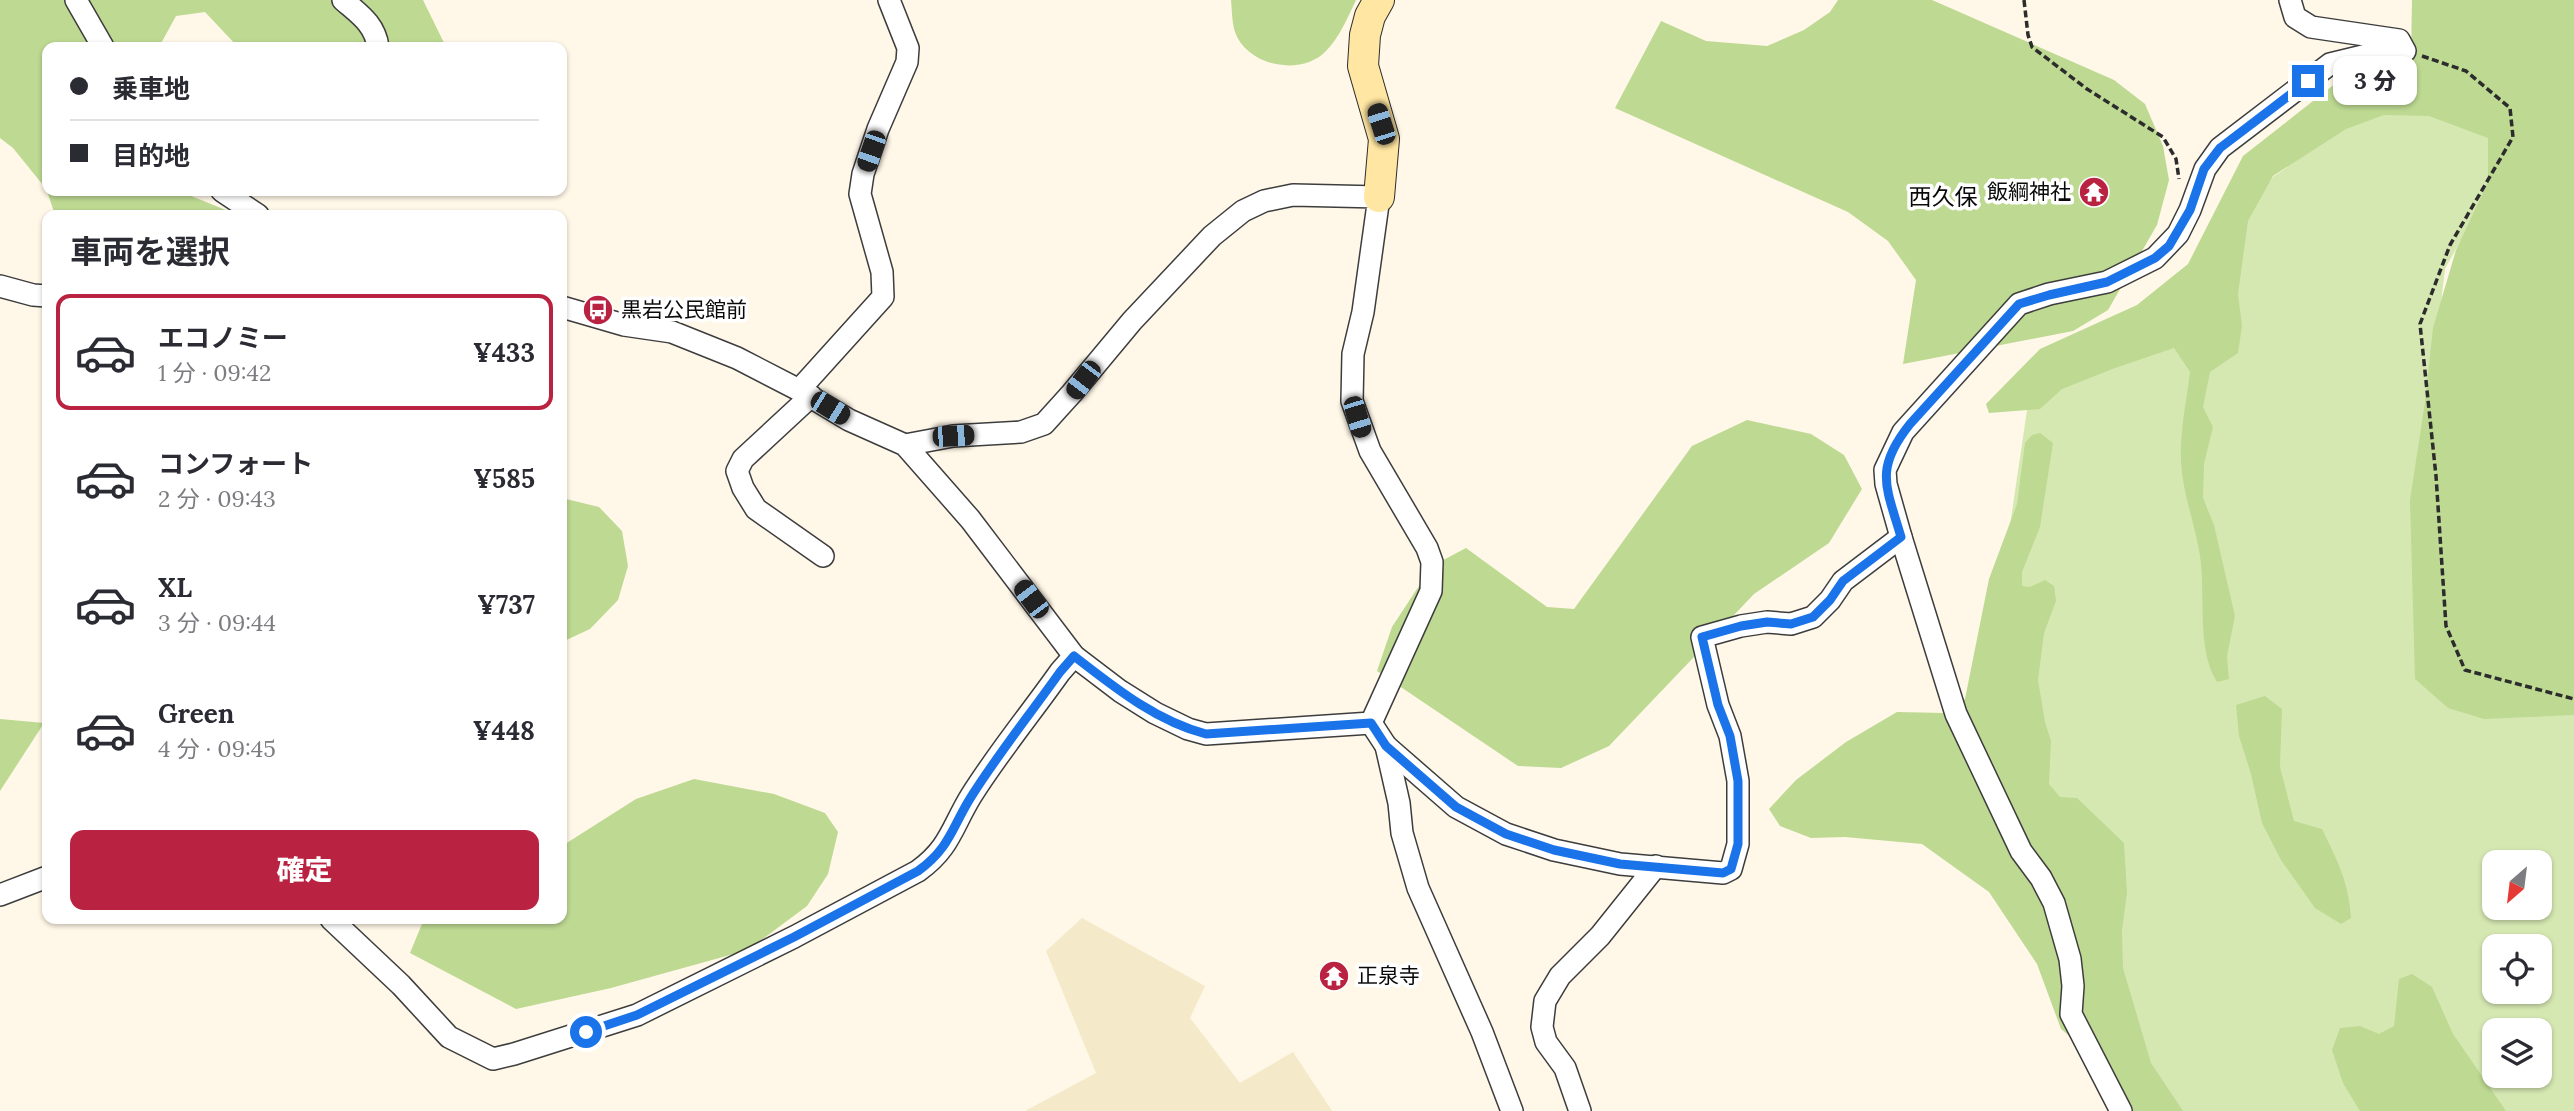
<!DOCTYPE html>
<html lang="ja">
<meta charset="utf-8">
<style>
body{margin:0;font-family:Lora,"Noto Sans JP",serif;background:#f2f2f3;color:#2b2b33;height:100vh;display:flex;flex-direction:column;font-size:26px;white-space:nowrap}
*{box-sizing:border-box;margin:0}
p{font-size:23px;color:#7c7c81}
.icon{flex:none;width:38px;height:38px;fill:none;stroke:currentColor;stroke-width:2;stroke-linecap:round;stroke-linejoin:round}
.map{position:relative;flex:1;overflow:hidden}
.details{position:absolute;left:42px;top:210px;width:525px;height:714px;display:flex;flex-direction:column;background:#fff;border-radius:14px;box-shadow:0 2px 5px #0004}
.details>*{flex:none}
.banner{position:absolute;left:42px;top:42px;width:525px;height:154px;border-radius:14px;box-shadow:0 2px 5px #0004;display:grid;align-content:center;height:154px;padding:0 28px;background:#fff}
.needle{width:46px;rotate:208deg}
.controls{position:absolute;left:2482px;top:850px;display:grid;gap:14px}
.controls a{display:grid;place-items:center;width:70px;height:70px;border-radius:14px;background:#fff;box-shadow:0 2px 5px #0004;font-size:35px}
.end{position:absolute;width:32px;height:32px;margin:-16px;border:9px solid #1a73e8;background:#fff;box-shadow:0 0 0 4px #fff}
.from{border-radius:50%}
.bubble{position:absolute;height:49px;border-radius:14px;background:#fff;box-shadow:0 2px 5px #0004;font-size:23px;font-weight:800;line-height:49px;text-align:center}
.car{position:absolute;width:21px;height:42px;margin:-21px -10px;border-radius:9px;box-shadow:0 0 5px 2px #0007;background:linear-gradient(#222 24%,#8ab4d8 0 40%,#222 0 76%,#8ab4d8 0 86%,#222 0)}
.banner b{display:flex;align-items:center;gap:24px;height:66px;font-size:26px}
.banner b+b{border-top:2px solid #e1e1e2}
.banner i{width:18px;height:18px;background:#2b2b33}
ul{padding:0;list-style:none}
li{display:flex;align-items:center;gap:21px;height:116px;margin:0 14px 10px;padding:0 14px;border:4px solid transparent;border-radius:14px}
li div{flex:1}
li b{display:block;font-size:26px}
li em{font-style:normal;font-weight:800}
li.on{border-color:#b92341}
li>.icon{width:63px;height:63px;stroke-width:1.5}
h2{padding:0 28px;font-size:32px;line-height:84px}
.action{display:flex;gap:14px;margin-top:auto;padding:14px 28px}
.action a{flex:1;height:80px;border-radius:14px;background:#b92341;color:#fff;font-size:28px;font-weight:800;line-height:80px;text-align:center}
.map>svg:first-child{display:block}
.farmland{fill:#f4e9c8}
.green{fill:#d6e8b2;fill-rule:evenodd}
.forest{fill:#bdd992}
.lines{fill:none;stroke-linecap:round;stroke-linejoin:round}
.street-casing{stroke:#3d3d3d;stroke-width:24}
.secondary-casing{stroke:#2c2c2c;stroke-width:32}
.path{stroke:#2c2c2c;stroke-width:3.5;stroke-dasharray:7 3.5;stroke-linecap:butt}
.street{stroke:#fff;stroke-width:21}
.secondary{stroke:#ffe6a2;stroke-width:30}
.route{stroke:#1a73e8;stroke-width:9}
.labels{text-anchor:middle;stroke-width:7;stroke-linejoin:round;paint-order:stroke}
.poi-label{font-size:21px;fill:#0a0a0a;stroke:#fff;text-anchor:start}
.neighbourhood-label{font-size:23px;fill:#0a0a0a;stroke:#fff}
</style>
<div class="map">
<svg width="2574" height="1111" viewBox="0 0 2574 1111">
<rect width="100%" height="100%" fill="#fff7e7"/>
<polygon class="farmland" points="1082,918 1205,986 1190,1018 1240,1083 1293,1052 1332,1111 1025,1111 1096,1073 1046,951"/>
<path class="green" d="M2454 101 2500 132 2493 181 2445 269 2430 396 2574 707V1111H2140L1981 722 2030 390 2175 309 2273 177 2367 112ZM2494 863H2539V908H2494ZM2494 947H2539V992H2494ZM2494 1031H2539V1076H2494Z"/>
<g class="forest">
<polygon points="0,0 423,0 446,47 238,47 205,12 176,16 159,47 47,47 47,190 13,148 0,138"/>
<path d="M1231 0H1356C1348 17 1339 38 1326 51 1301 77 1247 66 1235 32 1232 23 1232 10 1231 0Z"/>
<polygon points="1838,0 1932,0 2114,80 2145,104 2163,146 2169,180 2157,225 2108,310 2073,331 1903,364 1916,280 1888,241 1848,212 1615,108 1661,21 1706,41 1767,46 1804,30 1830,12"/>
<path d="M2412 0H2574V715L2484 719 2448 708 2415 679 2410 500 2425 402 2433 328 2456 250 2488 182V138L2429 116 2384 115 2346 129 2273 176 2248 221 2238 294 2242 326 2238 353 2210 372 2203 407 2213 427 2204 464 2203 498 2214 525 2235 616 2227 656 2229 679 2217 682C2196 649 2206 595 2200 556 2194 518 2179 486 2181 446 2182 421 2187 396 2190 372L2174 348 2115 368 2062 389 2040 409 1989 413 1986 404 2040 349 2137 305 2188 264 2243 156 2350 72 2411 58Z"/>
<polygon points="47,191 179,191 238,215 55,215"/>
<polygon points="1747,420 1811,434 1844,455 1862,489 1829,543 1754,594 1609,746 1561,768 1518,766 1377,671 1392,627 1432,566 1466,548 1547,607 1574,609 1692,446"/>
<polygon points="2040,433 2053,443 2040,527 2022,572 2022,586 2030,587 2045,580 2054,586 2056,601 2044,633 2038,680 2045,722 2051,741 2049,784 2060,797 2077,798 2124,843 2127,893 2122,930 2123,968 2151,1063 2183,1111 2117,1111 2096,1058 2061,1029 2037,964 1989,892 1922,844 1845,837 1811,838 1780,826 1769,809 1796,780 1846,742 1897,712 1944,713 1965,699 1989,579 2017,504 2025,443 2032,435"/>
<polygon points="562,498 599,507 622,531 628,566 618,600 590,629 562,642"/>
<path d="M2265 696 2282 709 2280 767 2294 821 2322 829C2337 860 2349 882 2351 918L2341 924 2315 908 2281 860 2262 823 2251 774 2239 736 2236 705Z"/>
<polygon points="0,719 44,723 0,791"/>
<polygon points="694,779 774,794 825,813 838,832 828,874 807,906 748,950 611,988 516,1009 410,953 424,919 562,919 562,846 636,799"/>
<polygon points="2412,974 2432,987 2453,1034 2506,1111 2360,1111 2343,1083 2332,1050 2340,1028 2360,1026 2379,1034 2394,1026 2399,979"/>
</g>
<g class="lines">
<g class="street-casing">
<g id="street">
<polyline points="76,0 103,47"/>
<path d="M343 0C359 14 375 24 378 47"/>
<polyline points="222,191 258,215"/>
<polyline points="0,286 33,295 47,296"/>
<polyline points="562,307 624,325 672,332 737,358 799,390 849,420 905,445 970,519 1074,656 1120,691 1155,713 1188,729 1206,734 1371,723 1431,591 1432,562 1427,548 1370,451 1352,401 1353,354 1363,312 1379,197 1293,195 1264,201 1243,211 1212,236 1132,321 1072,393 1044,424 1021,432 953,436 905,445"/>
<polyline points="799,390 883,297 882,272 860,194 863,174 878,129 907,62 908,48 889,0"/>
<polyline points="811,396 743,459 737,471 743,488 756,509 823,556"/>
<polyline points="1371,723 1386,746 1456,807 1506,834 1554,850 1620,864 1723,873 1731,869 1738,844 1738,781 1730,736 1718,705 1702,637 1741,626 1767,622 1791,624 1813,617 1830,600 1843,581 1901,537"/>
<polyline points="1386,746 1399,803 1402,833 1418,888 1482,1032 1512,1111"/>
<polyline points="0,895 47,877"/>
<path d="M331 919 401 985 449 1037 493 1059 514 1054 637 1015 794 937 918 871C950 848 952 827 971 796 998 753 1031 713 1060 672L1074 656"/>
<polyline points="1580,1111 1565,1068 1546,1042 1542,1027 1545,1001 1560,976 1600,936 1656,866"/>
<polyline points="2121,1111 2071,1014 2073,986 2070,959 2054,903 2041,878 2021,851 1956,714 1901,537 1886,484 1885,470 1903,432 2019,304 2049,294 2107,282 2155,258 2178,234 2190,210 2205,169 2220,148 2330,64 2363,56 2405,51 2399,40 2311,27 2295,17 2290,0"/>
</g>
</g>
<g class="secondary-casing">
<polyline id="secondary" points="1379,0 1370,16 1365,35 1363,66 1384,139 1379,197"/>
</g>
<g class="path">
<polyline points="2024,0 2028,35 2032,47 2087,89 2163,137 2176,159 2179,179"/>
<polyline points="2422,56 2466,71 2510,108 2513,137 2450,245 2420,324 2436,476 2446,626 2465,670 2574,699"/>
</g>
<use href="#street" class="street"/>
<use href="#secondary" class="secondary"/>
</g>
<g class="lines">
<path class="route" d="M586 1032 637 1015 794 937 918 871C950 848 952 827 971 797 998 754 1031 713 1060 672L1074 656C1114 687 1156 721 1206 734L1371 723 1386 746 1456 807 1506 834 1554 850 1620 864 1723 873 1731 869 1738 844V781L1730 736 1718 705 1702 637 1741 626 1767 622 1791 624 1813 617 1830 600 1843 581 1901 537C1886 486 1874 469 1910 424L2019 304 2049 295 2107 282 2155 258 2169 246 2190 210 2204 169 2220 148 2308 81"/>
</g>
<defs>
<g id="temple-disc" transform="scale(1.575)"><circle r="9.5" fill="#b92341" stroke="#fff"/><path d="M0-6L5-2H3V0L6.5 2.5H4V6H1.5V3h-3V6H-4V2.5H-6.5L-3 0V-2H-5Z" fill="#fff"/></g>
<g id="bus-disc" transform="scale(1.575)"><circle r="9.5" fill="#b92341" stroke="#fff"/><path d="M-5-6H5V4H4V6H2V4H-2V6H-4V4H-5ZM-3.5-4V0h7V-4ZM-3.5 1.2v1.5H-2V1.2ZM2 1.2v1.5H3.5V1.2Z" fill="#fff"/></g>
</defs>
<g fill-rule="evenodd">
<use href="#temple-disc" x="2094" y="192"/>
<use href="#bus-disc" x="598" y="310"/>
<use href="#temple-disc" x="1334" y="976"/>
</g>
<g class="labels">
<g class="poi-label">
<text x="2071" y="199" text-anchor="end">飯綱神社</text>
<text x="621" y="317">黒岩公民館前</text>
<text x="1357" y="983">正泉寺</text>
</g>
<g class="neighbourhood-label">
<text x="1943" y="205">西久保</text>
</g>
</g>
</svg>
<div class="controls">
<a><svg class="needle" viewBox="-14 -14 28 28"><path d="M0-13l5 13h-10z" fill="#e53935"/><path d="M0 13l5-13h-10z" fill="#7c7c81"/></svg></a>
<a><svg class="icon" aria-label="locate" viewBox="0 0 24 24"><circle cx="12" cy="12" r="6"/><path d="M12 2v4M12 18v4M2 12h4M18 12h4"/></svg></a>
<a><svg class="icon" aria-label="layers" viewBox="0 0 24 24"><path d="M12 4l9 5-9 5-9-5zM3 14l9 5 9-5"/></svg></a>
</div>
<i class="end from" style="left:586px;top:1032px"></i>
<i class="end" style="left:2308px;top:81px"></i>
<div class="bubble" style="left:2333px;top:56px;width:84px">3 分</div>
<i class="car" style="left:1381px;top:124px;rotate:342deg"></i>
<i class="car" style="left:871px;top:151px;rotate:199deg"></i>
<i class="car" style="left:1083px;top:380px;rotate:217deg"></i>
<i class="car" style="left:830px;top:408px;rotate:122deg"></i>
<i class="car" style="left:1357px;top:417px;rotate:163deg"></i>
<i class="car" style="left:953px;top:436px;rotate:87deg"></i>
<i class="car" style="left:1031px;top:599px;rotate:323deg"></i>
<div class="banner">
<b><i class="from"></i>乗車地</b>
<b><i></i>目的地</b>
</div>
<section class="details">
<h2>車両を選択</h2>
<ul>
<li class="on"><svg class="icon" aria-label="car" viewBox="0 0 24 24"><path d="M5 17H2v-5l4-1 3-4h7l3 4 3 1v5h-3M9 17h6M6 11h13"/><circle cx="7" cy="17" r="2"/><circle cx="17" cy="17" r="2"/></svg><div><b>エコノミー</b><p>1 分 · 09:42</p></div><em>¥433</em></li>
<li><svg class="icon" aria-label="car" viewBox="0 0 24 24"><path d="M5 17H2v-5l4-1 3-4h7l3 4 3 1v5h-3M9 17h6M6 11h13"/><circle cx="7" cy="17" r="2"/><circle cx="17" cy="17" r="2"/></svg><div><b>コンフォート</b><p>2 分 · 09:43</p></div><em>¥585</em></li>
<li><svg class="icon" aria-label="car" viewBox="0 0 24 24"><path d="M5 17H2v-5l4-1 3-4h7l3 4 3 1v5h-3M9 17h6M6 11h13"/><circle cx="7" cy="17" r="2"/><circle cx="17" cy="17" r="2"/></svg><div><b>XL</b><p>3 分 · 09:44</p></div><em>¥737</em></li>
<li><svg class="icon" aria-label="car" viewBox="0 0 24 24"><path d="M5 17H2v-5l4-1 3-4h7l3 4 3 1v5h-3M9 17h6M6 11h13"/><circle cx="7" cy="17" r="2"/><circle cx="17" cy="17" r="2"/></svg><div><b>Green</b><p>4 分 · 09:45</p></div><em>¥448</em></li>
</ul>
<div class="action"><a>確定</a></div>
</section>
</div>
